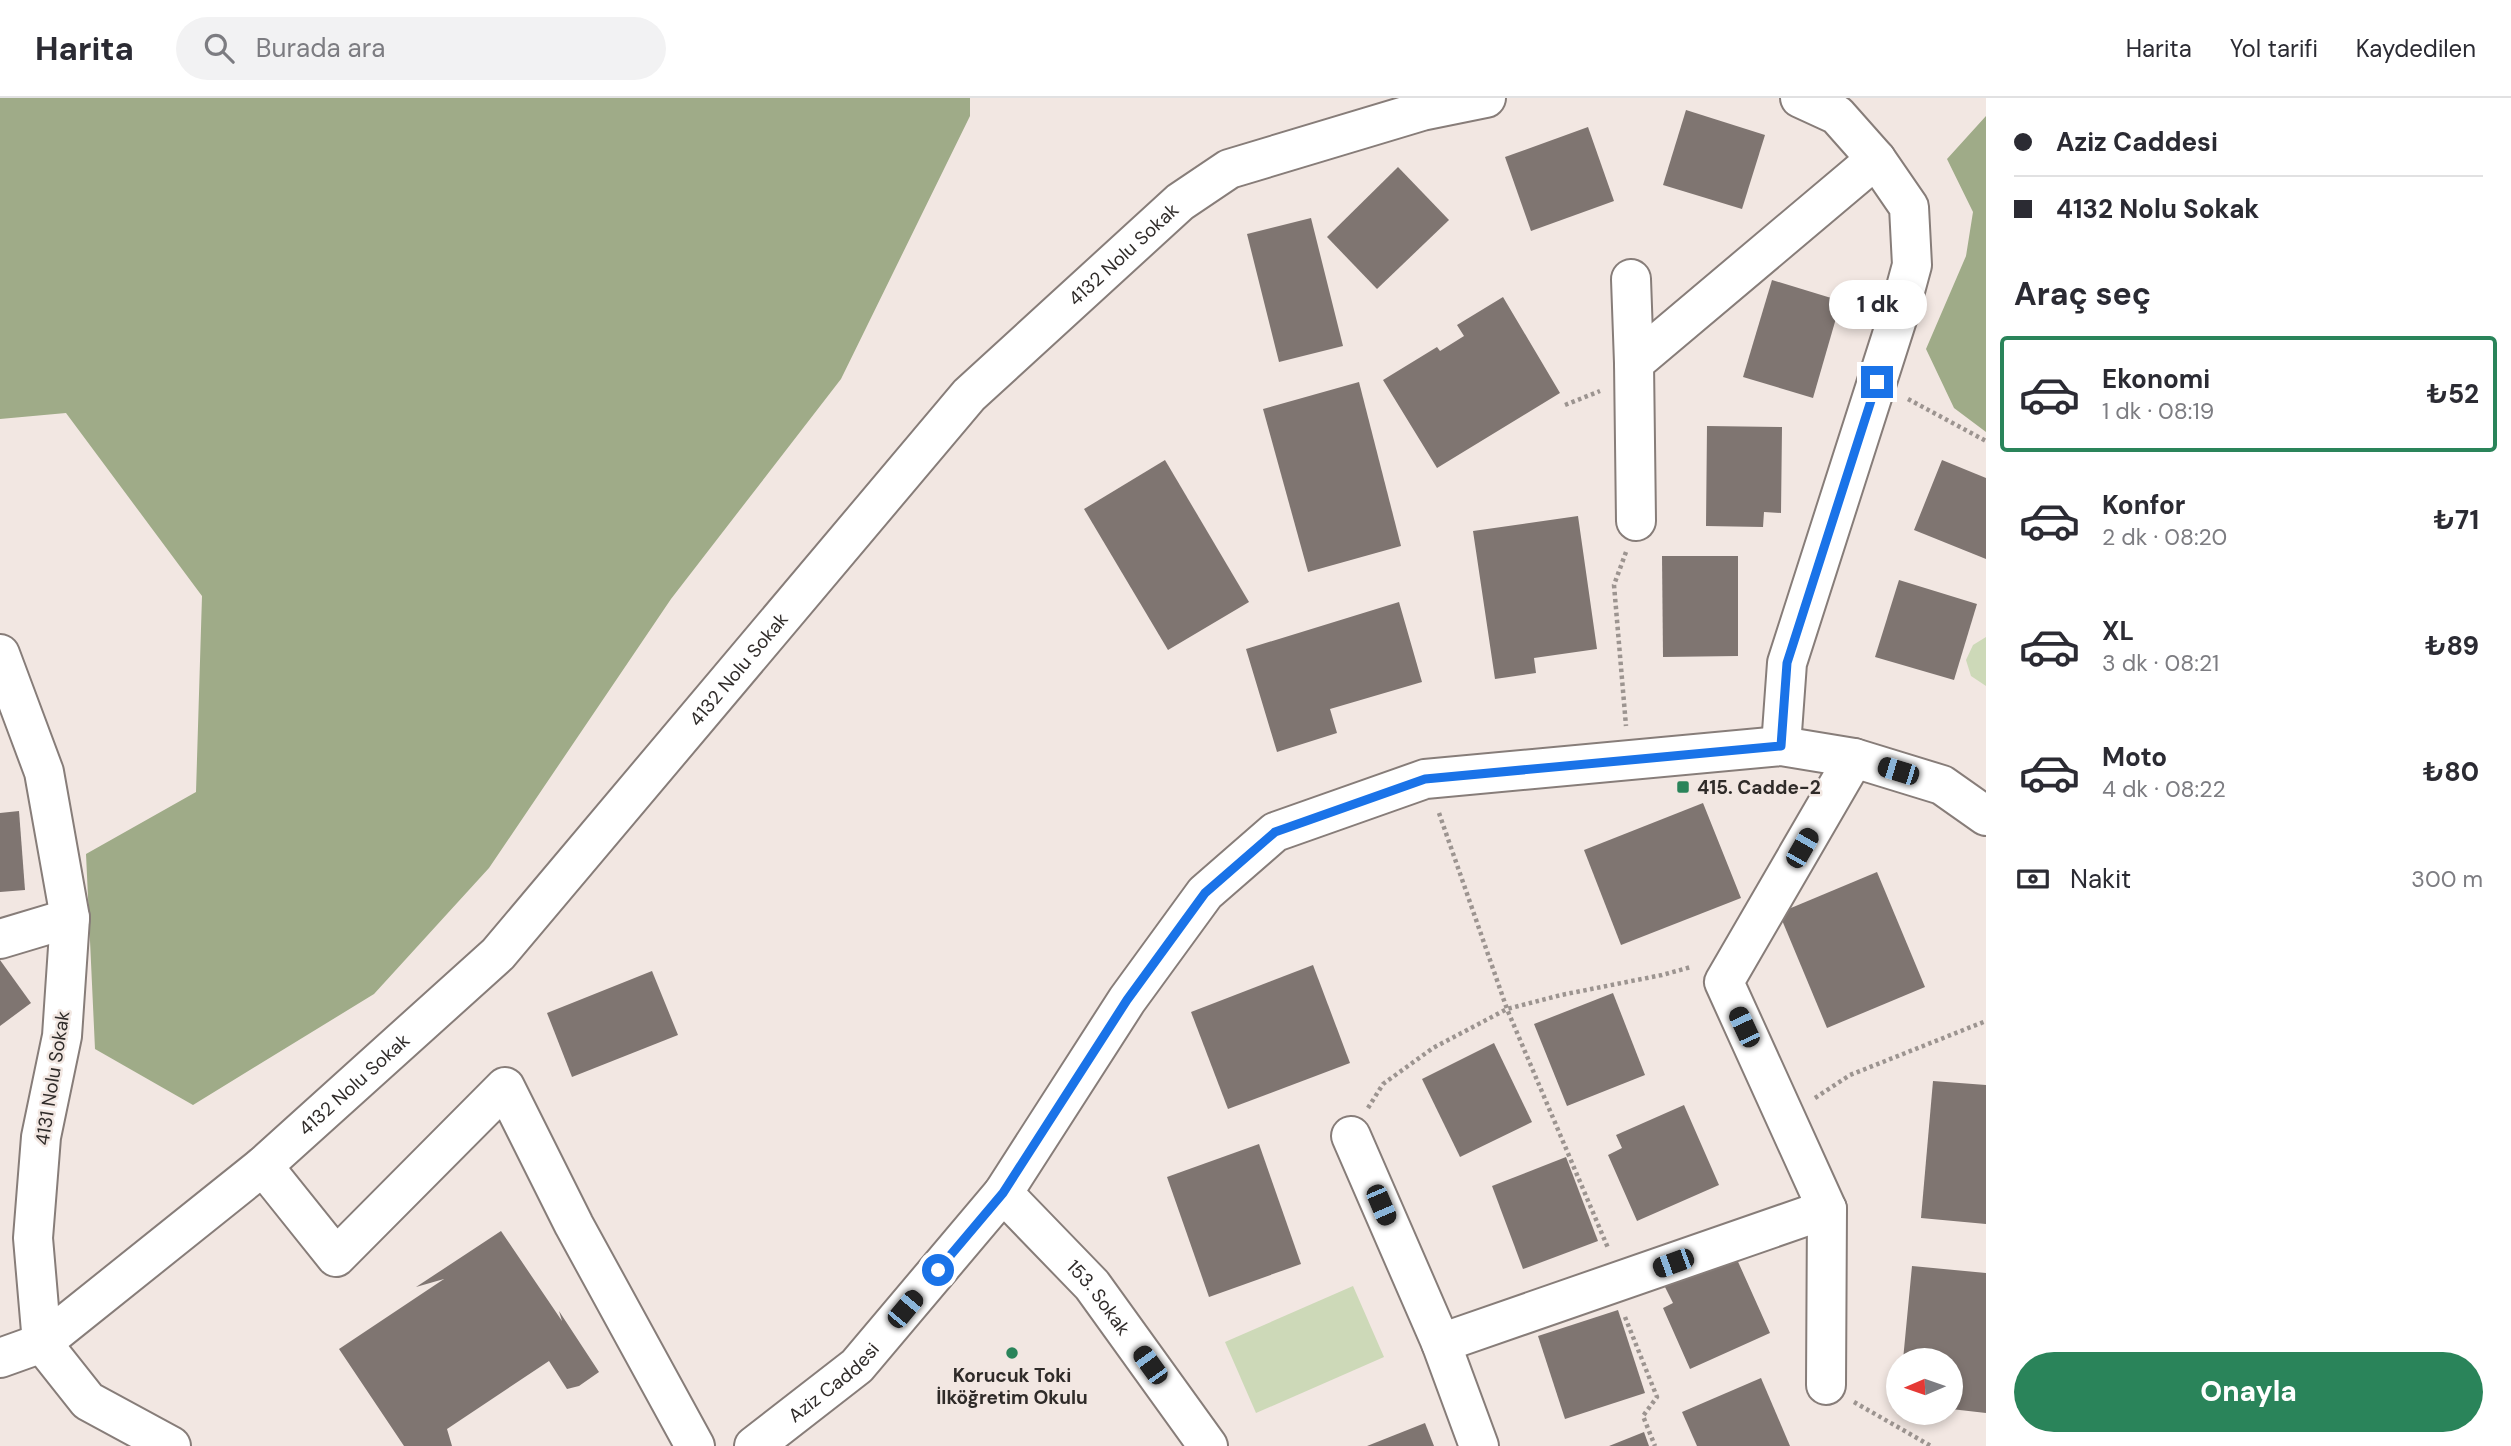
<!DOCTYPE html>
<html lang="tr">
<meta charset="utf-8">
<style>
body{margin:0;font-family:"DM Sans",sans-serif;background:#f2f2f3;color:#2b2b33;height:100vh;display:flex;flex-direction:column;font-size:26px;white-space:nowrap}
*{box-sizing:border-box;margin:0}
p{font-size:23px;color:#7c7c81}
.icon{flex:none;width:38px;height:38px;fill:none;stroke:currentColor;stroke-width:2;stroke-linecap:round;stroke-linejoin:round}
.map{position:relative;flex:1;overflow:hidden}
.sheet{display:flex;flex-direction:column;background:#fff;width:525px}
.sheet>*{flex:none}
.hud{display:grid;align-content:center;height:154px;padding:0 28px;background:#fff}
.needle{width:46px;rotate:268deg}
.buttons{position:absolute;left:1886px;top:1250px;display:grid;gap:14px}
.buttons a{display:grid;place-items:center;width:77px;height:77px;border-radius:50%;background:#fff;box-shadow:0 4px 10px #0003;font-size:35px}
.end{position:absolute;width:32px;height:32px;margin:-16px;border:9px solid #1a73e8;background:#fff;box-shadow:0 0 0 4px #fff}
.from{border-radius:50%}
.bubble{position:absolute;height:49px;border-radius:24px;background:#fff;box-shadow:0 4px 10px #0003;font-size:23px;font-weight:800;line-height:49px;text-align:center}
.car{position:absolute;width:21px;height:42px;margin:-21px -10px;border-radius:9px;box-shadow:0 0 5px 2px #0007;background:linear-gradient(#222 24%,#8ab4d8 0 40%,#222 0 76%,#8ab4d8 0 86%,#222 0)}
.hud b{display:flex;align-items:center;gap:24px;height:66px;font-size:26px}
.hud b+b{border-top:2px solid #e1e1e2}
.hud i{width:18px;height:18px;background:#2b2b33}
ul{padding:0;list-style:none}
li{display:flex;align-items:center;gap:21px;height:116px;margin:0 14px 10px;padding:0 14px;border:4px solid transparent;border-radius:7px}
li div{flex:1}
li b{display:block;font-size:26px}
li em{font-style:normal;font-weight:800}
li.selected{border-color:#2a845a}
li>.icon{width:63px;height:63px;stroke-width:1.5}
h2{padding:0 28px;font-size:32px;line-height:84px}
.pay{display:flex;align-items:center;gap:18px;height:77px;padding:0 28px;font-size:26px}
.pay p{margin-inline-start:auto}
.primary-button{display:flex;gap:14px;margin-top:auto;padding:14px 28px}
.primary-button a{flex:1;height:80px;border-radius:42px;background:#2a845a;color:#fff;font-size:28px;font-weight:800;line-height:80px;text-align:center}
header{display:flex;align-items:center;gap:42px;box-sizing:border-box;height:98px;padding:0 35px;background:#fff;border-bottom:2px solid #e1e1e2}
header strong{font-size:33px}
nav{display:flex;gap:38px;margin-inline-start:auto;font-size:24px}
.search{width:490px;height:63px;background:#f2f2f3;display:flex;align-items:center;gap:18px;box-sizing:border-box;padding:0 24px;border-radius:38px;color:#7c7c81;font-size:26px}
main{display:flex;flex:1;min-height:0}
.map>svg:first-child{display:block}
.green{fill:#cdd9b8}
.forest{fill:#9fab88}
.building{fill:#7f7571}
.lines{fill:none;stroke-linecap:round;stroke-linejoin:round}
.minor-casing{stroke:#877d79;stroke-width:42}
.path{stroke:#9c9490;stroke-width:4.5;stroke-dasharray:3.5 3.5;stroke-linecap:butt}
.minor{stroke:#fff;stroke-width:38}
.route{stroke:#1a73e8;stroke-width:9}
.poi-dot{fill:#2a845a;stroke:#f2e7e2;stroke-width:2.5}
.labels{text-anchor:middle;stroke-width:5;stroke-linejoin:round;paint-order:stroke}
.street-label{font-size:19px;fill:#2f2b29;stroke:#f2e7e2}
.poi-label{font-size:19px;font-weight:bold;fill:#2f2b29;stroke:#f2e7e2;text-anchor:start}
</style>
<header>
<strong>Harita</strong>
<div class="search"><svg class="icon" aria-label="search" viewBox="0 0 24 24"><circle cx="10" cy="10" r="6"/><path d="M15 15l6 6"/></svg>Burada ara</div>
<nav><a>Harita</a><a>Yol tarifi</a><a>Kaydedilen</a></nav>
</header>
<main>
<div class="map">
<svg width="1986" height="1348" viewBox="0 0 1986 1348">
<rect width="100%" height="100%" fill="#f2e7e2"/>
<g class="green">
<polygon points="1986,539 1986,588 1971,578 1966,562 1973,547"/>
<polygon points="1353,1188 1384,1259 1256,1315 1225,1244"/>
</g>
<g class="forest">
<polygon points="0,0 970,0 970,18 841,281 671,501 489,770 374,896 193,1007 95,951 86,756 196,694 202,498 66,315 0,321"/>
<polygon points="1986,18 1986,334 1954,310 1926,251 1966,158 1973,114 1947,61"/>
</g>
<g class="building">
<polygon points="1686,12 1765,37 1742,111 1663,87"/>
<polygon points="1588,29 1614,103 1531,133 1505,59"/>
<polygon points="1398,69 1449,122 1377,191 1327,139"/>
<polygon points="1311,120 1343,248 1279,264 1247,136"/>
<polygon points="1772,182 1841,203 1813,300 1743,279"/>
<polygon points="1503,199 1560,295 1437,370 1383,282 1437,249 1440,253 1464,238 1457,227"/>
<polygon points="1359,284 1401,448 1308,474 1263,311"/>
<polygon points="1707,328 1782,329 1781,415 1764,414 1763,429 1706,428"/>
<polygon points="1165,362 1249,504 1168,552 1084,411"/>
<polygon points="1942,362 1986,380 1986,461 1914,432"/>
<polygon points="1578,418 1597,551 1534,560 1536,575 1495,581 1473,433"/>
<polygon points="1662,458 1738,458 1738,558 1663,559"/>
<polygon points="1899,482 1977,506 1954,582 1875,559"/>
<polygon points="1399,504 1422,584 1330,611 1337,635 1277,654 1246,551"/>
<polygon points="1703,705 1741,800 1621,847 1584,752"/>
<polygon points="19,713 25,792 0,794 0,715"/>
<polygon points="1877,774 1925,889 1827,930 1779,815"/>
<polygon points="0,862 31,905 0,928"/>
<polygon points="1313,867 1350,965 1228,1011 1191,914"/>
<polygon points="652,873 678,937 572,979 547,915"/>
<polygon points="1613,895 1645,977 1567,1008 1534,926"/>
<polygon points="1494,945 1532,1024 1460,1059 1422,981"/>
<polygon points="1933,983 1986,987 1986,1126 1921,1120"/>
<polygon points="1684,1007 1719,1087 1637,1123 1608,1057 1622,1050 1616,1037"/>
<polygon points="1259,1046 1301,1166 1209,1199 1167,1079"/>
<polygon points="1566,1059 1598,1143 1523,1171 1492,1088"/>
<polygon points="501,1133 562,1223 559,1213 599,1274 579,1288 567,1291 549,1263 447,1331 452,1348 404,1348 339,1251 444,1181 416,1189"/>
<polygon points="1735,1157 1770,1235 1690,1271 1663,1210 1673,1205 1665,1189"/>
<polygon points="1912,1168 1986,1175 1986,1315 1951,1311 1951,1262 1903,1262"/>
<polygon points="1618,1212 1645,1295 1565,1321 1538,1238"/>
<polygon points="1761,1280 1790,1348 1697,1348 1682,1314"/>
<polygon points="1425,1325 1434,1348 1367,1348"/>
<polygon points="1644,1334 1649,1348 1609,1348"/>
</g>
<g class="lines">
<g class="minor-casing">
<g id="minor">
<polyline points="1631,181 1634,265"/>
<polyline points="1636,423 1634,265 1876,61"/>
<polyline points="0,556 44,674 70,820 62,938 41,1039 33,1140 42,1245 88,1303 171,1348"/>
<polyline points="1781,648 1787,565 1899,215 1912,167 1909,109 1876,61 1837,17 1800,0"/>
<polyline points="0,841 70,820"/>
<polyline points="1351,1038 1441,1245 1479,1348"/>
<polyline points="263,1068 336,1159 505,989 574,1127 695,1348"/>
<path id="s1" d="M1003 1095 1092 1187 1208 1348"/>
<polyline points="1441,1245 1827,1111 1724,884 1854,660"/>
<path id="s2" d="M0 1260 42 1245 263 1068 498 856 969 297 1180 104 1229 71 1422 13 1486 0"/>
<polyline points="1826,1287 1827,1111"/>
<path id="s3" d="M754 1348 857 1268 1003 1095 1127 902 1205 795 1275 734 1425 681 1781 648 1854 660 1942 687 1986 718"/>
</g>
</g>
<g class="path">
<polyline points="1908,301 1986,343"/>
<polyline points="1565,307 1600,293"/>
<polyline points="1626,454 1614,487 1626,628"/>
<polyline points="1439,715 1507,911 1608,1150"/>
<polyline points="1815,1000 1850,977 1986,923"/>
<polyline points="1368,1010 1383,986 1433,950 1507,911 1561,897 1662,877 1691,869"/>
<polyline points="1625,1219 1657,1299 1643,1318 1655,1348"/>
<polyline points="1854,1304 1931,1348"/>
</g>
<use href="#minor" class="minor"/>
</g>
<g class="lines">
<polyline class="route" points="938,1172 1003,1095 1127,902 1205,795 1275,734 1425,681 1781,648 1787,565 1877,284"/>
</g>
<g class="poi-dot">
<rect x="1676" y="682" width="14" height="14" rx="3.5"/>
<circle cx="1012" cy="1255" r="7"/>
</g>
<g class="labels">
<g class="street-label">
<text dy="7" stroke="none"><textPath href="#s2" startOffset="1584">4132 Nolu Sokak</textPath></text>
<text dy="7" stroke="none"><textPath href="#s2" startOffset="1017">4132 Nolu Sokak</textPath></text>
<text transform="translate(52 980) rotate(-81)" y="7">4131 Nolu Sokak</text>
<text dy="7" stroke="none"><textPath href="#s2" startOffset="450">4132 Nolu Sokak</textPath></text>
<text dy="7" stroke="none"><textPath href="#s1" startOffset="142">153. Sokak</textPath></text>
<text dy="7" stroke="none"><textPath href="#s3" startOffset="102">Aziz Caddesi</textPath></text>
</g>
<g class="poi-label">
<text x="1697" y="696">415. Cadde-2</text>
<text x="1012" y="1284" text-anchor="middle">Korucuk Toki<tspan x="1012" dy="22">İlköğretim Okulu</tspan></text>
</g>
</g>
</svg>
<div class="buttons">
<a><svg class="needle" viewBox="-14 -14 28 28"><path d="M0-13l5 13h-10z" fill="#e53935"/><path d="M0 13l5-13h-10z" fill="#7c7c81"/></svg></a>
</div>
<i class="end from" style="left:938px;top:1172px"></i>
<i class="end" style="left:1877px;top:284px"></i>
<div class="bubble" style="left:1829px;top:182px;width:98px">1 dk</div>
<i class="car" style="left:1898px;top:673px;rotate:287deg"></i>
<i class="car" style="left:1802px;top:750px;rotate:30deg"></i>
<i class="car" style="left:1744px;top:929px;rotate:335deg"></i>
<i class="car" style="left:1381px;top:1107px;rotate:157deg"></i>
<i class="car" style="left:1673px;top:1165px;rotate:250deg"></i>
<i class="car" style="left:905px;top:1211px;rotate:40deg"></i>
<i class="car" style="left:1150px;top:1267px;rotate:324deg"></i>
</div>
<section class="sheet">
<div class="hud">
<b><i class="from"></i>Aziz Caddesi</b>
<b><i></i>4132 Nolu Sokak</b>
</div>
<h2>Araç seç</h2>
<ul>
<li class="selected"><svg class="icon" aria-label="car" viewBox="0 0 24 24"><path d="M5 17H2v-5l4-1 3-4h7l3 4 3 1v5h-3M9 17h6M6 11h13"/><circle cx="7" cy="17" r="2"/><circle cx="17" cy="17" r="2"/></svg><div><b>Ekonomi</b><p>1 dk · 08:19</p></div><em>₺52</em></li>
<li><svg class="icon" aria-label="car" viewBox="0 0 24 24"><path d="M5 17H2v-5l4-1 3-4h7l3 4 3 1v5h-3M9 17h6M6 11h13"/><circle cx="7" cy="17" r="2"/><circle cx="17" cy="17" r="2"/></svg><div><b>Konfor</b><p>2 dk · 08:20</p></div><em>₺71</em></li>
<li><svg class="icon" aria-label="car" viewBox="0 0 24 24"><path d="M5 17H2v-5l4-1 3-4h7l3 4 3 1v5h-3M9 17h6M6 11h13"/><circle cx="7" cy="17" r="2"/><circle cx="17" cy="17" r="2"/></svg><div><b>XL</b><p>3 dk · 08:21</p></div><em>₺89</em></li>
<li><svg class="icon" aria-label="car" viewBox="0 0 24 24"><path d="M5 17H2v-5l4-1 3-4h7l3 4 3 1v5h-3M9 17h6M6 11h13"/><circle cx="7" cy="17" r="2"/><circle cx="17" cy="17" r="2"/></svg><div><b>Moto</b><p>4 dk · 08:22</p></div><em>₺80</em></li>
</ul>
<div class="pay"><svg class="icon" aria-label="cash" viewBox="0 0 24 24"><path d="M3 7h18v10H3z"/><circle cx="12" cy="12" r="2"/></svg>Nakit<p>300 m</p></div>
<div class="primary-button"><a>Onayla</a></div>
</section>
</main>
